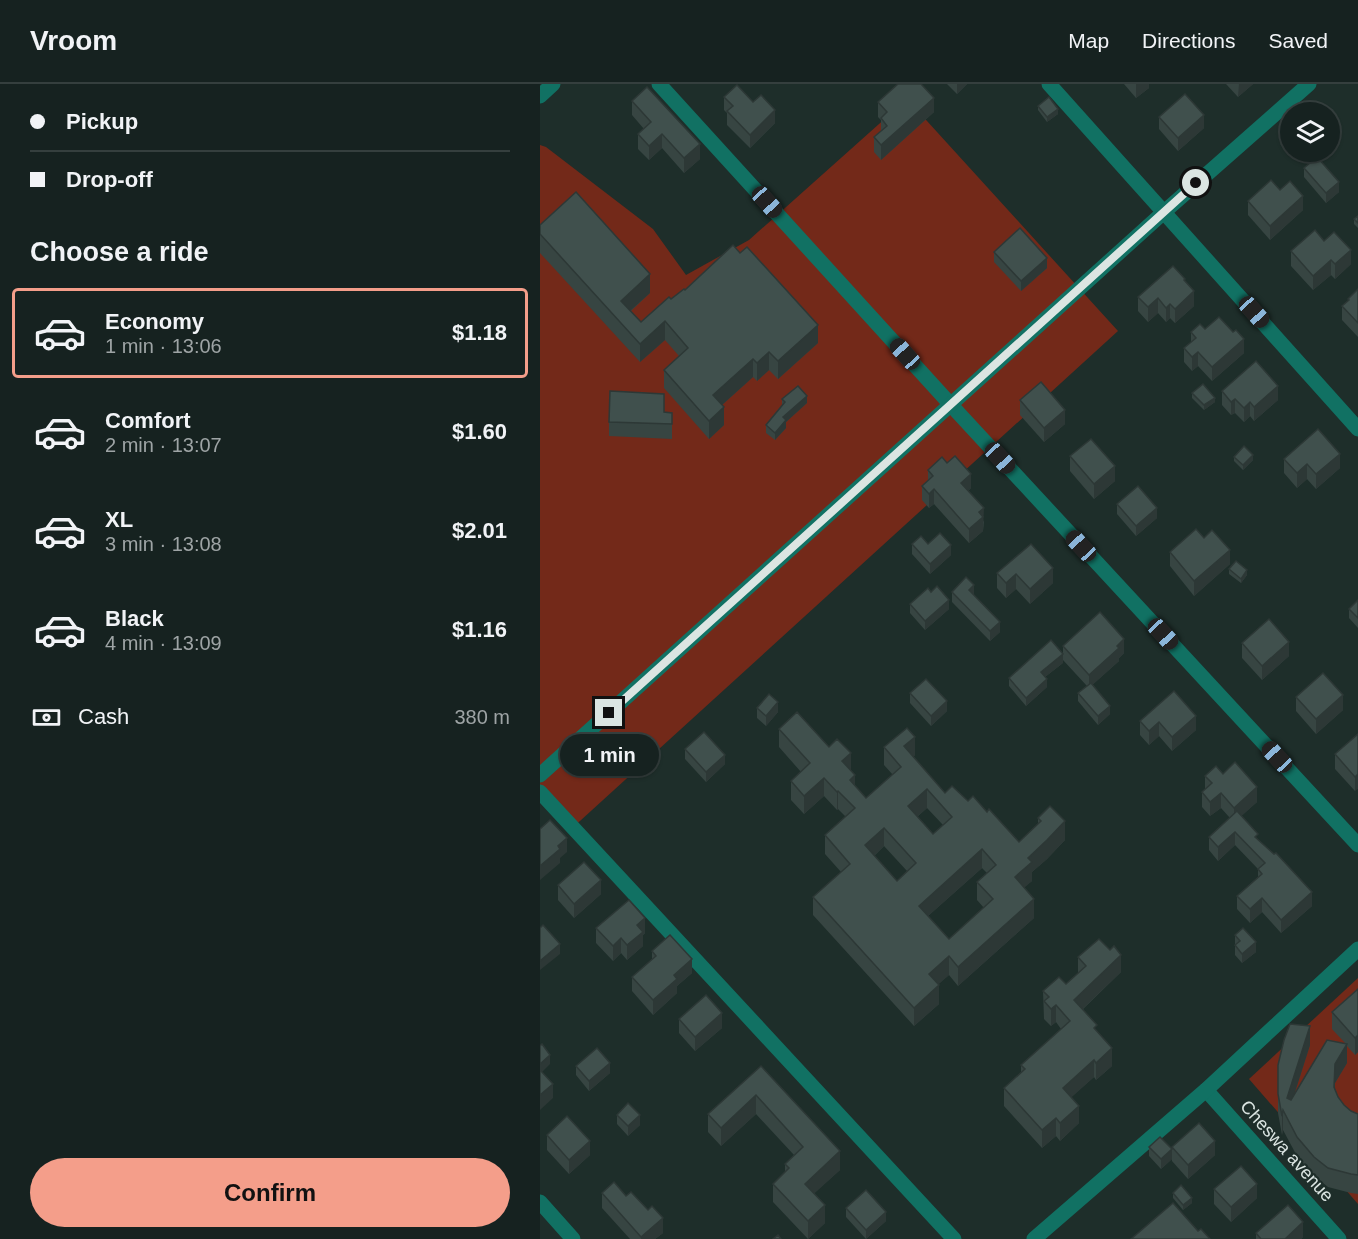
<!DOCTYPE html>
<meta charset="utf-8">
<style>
body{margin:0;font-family:Helvetica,sans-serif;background:#232f2d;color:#f1f3f6;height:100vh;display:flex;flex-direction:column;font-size:22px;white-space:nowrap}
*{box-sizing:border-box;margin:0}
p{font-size:20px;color:#9ea4a5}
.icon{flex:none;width:33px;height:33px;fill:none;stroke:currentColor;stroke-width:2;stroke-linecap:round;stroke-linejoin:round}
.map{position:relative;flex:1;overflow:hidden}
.side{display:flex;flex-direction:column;background:#162220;width:540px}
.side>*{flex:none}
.top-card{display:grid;align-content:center;height:132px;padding:0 30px;background:#162220}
.fabs{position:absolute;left:740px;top:18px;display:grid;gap:12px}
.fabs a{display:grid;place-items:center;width:60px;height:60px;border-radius:50%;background:#162220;box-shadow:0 2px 4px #0004,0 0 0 2px #353f3e;font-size:30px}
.end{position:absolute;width:27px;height:27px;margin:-14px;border:8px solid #dbe5e2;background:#111;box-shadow:0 0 0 3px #111}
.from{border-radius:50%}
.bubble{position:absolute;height:42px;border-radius:21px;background:#162220;box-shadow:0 2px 4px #0004,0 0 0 2px #353f3e;font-size:20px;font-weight:800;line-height:42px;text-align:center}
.car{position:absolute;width:18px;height:36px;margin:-18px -9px;border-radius:8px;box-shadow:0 0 4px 2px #0007;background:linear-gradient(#222 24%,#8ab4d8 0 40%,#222 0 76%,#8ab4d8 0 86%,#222 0)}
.top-card b{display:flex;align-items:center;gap:21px;height:57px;font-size:22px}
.top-card b+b{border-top:2px solid #353f3e}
.top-card i{width:15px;height:15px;background:#f1f3f6}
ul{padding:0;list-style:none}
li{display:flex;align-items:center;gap:18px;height:90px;margin:0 12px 9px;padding:0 18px;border:3px solid transparent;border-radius:6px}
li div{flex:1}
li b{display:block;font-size:22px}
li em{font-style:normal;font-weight:800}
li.active{border-color:#f49e8a}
li>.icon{width:54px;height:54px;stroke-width:1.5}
h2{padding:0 30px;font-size:27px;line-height:72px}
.pay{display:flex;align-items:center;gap:15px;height:66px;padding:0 30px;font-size:22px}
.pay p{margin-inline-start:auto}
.cta{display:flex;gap:12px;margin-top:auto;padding:12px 30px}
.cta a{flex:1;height:69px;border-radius:36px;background:#f49e8a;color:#111;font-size:24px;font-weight:800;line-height:69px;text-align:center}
header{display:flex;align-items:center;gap:36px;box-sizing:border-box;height:84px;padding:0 30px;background:#162220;border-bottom:2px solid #353f3e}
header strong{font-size:28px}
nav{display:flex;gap:33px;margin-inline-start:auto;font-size:21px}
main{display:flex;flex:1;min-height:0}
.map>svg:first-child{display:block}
.green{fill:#732919}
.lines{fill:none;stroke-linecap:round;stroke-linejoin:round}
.minor{stroke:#117163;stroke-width:15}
.wall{fill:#374542;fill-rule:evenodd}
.shaded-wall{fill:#2d3836}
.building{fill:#40504d;stroke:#2d3836;stroke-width:1.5;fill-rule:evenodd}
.route{stroke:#dbe5e2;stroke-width:8}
.labels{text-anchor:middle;stroke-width:4.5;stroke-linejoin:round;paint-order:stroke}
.street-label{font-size:18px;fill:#dbe5e2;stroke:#1e2e2a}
</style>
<header>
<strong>Vroom</strong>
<nav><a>Map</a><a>Directions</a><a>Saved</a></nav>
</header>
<main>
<section class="side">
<div class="top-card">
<b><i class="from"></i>Pickup</b>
<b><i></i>Drop-off</b>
</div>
<h2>Choose a ride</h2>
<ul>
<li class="active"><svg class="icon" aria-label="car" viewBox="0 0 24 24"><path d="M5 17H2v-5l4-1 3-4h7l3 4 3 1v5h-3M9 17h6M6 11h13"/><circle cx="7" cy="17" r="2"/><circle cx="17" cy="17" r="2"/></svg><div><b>Economy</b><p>1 min · 13:06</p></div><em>$1.18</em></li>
<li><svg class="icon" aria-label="car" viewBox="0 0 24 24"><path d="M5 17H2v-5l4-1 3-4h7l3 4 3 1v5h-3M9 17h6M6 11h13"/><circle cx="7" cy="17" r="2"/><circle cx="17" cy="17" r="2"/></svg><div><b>Comfort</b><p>2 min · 13:07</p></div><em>$1.60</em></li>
<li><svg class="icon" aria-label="car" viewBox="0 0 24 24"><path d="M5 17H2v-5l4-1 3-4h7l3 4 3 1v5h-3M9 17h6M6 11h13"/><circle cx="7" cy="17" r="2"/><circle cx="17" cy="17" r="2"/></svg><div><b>XL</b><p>3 min · 13:08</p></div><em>$2.01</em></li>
<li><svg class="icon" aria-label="car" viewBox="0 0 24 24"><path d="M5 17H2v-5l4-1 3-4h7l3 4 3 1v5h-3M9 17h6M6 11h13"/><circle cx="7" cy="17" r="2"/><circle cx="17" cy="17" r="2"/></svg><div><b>Black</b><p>4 min · 13:09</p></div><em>$1.16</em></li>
</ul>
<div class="pay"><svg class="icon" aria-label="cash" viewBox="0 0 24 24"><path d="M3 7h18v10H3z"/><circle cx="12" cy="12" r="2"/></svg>Cash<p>380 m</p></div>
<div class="cta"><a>Confirm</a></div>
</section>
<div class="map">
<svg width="818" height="1155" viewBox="0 0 818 1155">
<rect width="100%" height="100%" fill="#1e2e2a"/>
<g class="green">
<polygon points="367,15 578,247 29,747 0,715 0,61 6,63 113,145 146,191 209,156"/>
<polygon points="818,894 818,1120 709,995"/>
</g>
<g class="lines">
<g class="minor">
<polyline points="119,0 411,321 818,761"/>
<polyline points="509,0 818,345"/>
<polyline points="0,12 13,0"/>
<polyline points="0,691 624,128 769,0"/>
<polyline points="0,708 414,1155"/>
<polyline points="666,1006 799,1155"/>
<polyline points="0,1118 33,1155"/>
<polyline points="494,1155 666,1006 818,865"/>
</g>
</g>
<g class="wall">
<polygon points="407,0 427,0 417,10"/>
<polygon points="584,0 609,0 609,4 596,14"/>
<polygon points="686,0 713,0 698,13"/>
<polygon points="184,13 213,18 235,39 210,64 187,41 187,29 184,26"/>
<polygon points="92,17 160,75 144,89 122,64 109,76 98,65 98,50 104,45 92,31"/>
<polygon points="338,18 394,28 341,76 334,68 334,53 341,48 341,36 338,33"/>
<polygon points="498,22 518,30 507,38 498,26"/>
<polygon points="619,33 664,44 638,67 619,45"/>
<polygon points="764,84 799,108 786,119 764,93"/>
<polygon points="740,106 763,126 730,156 708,131 708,117"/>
<polygon points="818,132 818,144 814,140 814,135"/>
<polygon points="0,141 110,209 91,227 101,238 131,215 278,259 238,295 229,286 217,297 213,293 182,321 184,341 169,355 124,304 124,286 139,272 125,256 100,278 0,169"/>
<polygon points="784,157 811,180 795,195 791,191 773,206 751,182 751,167"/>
<polygon points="454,168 507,184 481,207 454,178"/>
<polygon points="645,198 654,222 635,239 630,234 626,238 618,229 608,238 598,227 598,213"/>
<polygon points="818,205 818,253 802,236 802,222 808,217 808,215"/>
<polygon points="665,245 704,269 672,297 658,282 652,287 644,278 644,264 651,258 651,248"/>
<polygon points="682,307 738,316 714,337 710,332 704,338 695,329 691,331 682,321"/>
<polygon points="652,309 675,318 664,326 652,314"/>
<polygon points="242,315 267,319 246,338 246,344 235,356 226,349 226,341 242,321"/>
<polygon points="480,316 525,340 504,358 480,331"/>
<polygon points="124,328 132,329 132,355 69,352 69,338"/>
<polygon points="530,372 575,397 554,415 530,387"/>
<polygon points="694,373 713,376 703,386 694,377"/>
<polygon points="744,375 800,384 776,405 767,395 757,404 744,389"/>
<polygon points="388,386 431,404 428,407 444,438 443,447 429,459 394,420 389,424 382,416 382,402 388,396"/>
<polygon points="577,420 617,434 596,452 577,430"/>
<polygon points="372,460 388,460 411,471 390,490 372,470"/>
<polygon points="491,460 513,499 490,520 476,505 466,514 457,504 457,489"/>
<polygon points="630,468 690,480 654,512 630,482"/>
<polygon points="689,485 707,491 701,499 689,490"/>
<polygon points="391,508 409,525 385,546 370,529 370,520"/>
<polygon points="412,508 434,511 460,548 450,557 412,518"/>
<polygon points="818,516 818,544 809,534 809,525"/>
<polygon points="702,559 749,572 722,596 702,574"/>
<polygon points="523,562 584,569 579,574 579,577 552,601 570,630 558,641 538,617 538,609 547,602 523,576"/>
<polygon points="523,579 505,593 507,603 486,622 469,602 469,594"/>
<polygon points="634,607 656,646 632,667 619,652 609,661 600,651 600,637"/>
<polygon points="370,609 407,627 391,642 370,619"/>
<polygon points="756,613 803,626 776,650 756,627"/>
<polygon points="217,624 238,628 226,642 217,634"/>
<path d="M239 645 311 687 315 702 326 714 353 691 344 681V663L375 671 373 673 405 709 428 717 447 728 479 758 498 740V734L525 756 507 775 492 788V797L484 803 494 834 418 902 409 891 398 900 399 920 374 942 273 831V813L301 788 285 770V751L306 733 298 725 297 726 284 712 264 730 251 716V697L261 688 239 663ZM387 724 403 741 393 750 377 733ZM344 762 367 787 357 797 334 772ZM442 784 447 789 437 798V816L444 824 409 855 388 832Z"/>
<polygon points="818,650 815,707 795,685 795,670"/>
<polygon points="145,665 185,680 166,698 145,675"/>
<polygon points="683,690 717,718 701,732 718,756 772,822 741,849 722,828 710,839 697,825 697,812 718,793 718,785 695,761 678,777 669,766 669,753 690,734 681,724 670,732 662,723 662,708 665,705 665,692"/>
<polygon points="18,801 61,810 34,834 18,816"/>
<polygon points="56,844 105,849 103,851 103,862 87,876 81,869 73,877 56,859"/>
<polygon points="695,851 716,868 702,879 695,871"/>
<polygon points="112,867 152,889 137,902 137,909 113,931 92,907 92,893 112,875"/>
<polygon points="538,873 581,888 543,925 557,948 572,982 556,996 554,993 531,1013 539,1039 520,1057 516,1052 502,1064 464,1022 464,1004 481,989 481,981 521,945 516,938 511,942 504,935 503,907 526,900 538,889"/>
<polygon points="818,905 818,968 815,971 807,962 807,979 795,999 795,1005 798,1013 804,1021 811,1027 818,1030 818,1110 811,1109 788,1103 774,1092 757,1072 743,1046 742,1051 738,1029 738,981 770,961 754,1011 805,959 792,945 792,928"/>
<polygon points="139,935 182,944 155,967 139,949"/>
<polygon points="36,982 70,989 49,1007 36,991"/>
<polygon points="221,982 300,1086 274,1109 285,1139 268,1155 233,1118 233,1100 245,1088 245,1080 254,1071 216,1030 181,1062 168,1048 168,1030"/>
<polygon points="77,1031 100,1041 88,1052 77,1040"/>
<polygon points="7,1051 50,1071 29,1090 7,1066"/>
<polygon points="609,1063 632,1075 621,1085 609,1072"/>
<polygon points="632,1063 675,1071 648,1095 632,1077"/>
<polygon points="674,1105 717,1114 691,1138 674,1120"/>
<polygon points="62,1109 86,1112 123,1149 115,1155 90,1155 62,1124"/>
<polygon points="633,1109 652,1119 643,1126 633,1114"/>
<polygon points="306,1124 346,1137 326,1155 306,1133"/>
<polygon points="716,1149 763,1153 761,1155 716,1155"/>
</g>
<g class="shaded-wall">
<polygon points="417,0 427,0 417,10"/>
<polygon points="596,0 609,0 609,4 596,14"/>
<polygon points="699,0 713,0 698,13"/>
<polygon points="394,14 394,28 341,76 341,61"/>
<polygon points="518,25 518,30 507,38 507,33"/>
<polygon points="235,26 235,39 210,64 210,51"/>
<polygon points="664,31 664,44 638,67 638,54"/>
<polygon points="122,50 122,64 109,76 109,62"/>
<polygon points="160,60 160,75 144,89 144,74"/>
<polygon points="799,98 799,108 786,119 786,109"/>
<polygon points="763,112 763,126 730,156 730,142"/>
<polygon points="811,166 811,180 795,195 795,180"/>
<polygon points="507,174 507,184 481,207 481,197"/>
<polygon points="791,176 791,191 773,206 773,192"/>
<polygon points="110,190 110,209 81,235 81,217"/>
<polygon points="654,207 654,222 635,239 635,225"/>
<polygon points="618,214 618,229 608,238 608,223"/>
<polygon points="630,220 630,234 626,238 626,224"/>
<polygon points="125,237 125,256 100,278 100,260"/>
<polygon points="278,241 278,259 238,295 238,277"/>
<polygon points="704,255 704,269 672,297 672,283"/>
<polygon points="229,268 229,286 217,297 217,279"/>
<polygon points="658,268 658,282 652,287 652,273"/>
<polygon points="213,275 213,293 173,329 173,311"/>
<polygon points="738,302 738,316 714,337 714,323"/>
<polygon points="267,312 267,319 246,338 246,344 235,356 235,349 243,333"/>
<polygon points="675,314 675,318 664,326 664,321"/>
<polygon points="695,315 695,329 691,331 691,318"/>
<polygon points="710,318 710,332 704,338 704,324"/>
<polygon points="184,323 184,341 169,355 169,337"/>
<polygon points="525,326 525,340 504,358 504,344"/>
<polygon points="800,370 800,384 776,405 776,390"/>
<polygon points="713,371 713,376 703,386 703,381"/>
<polygon points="767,380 767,395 757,404 757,389"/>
<polygon points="575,382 575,397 554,415 554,400"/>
<polygon points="431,390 431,404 421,413 421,399"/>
<polygon points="394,405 394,420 389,424 389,410"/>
<polygon points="444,424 443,447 429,459 429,445 439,428"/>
<polygon points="617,424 617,434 596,452 596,442"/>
<polygon points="411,461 411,471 390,490 390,480"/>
<polygon points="690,466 690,480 654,512 654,497"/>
<polygon points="513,484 513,499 490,520 490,505"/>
<polygon points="707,486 707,491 701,499 701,495"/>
<polygon points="476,490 476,505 466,514 466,499"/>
<polygon points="434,501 434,511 429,506"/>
<polygon points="409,516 409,525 385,546 385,537"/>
<polygon points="460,538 460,548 450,557 450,547"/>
<polygon points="584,555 584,569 579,574 579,577 549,604 549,591"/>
<polygon points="749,558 749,572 722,596 722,582"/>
<polygon points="523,570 523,579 501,596 501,588"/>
<polygon points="507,595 507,603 486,622 486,614"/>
<polygon points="803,611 803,626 776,650 776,635"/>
<polygon points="407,617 407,627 391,642 391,632"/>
<polygon points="238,618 238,628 226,642 226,632"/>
<polygon points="570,622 570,630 558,641 558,632"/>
<polygon points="656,632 656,646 632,667 632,653"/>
<polygon points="619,638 619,652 609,661 609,647"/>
<polygon points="375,653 375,671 364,681 364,662"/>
<polygon points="311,669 311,688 302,677"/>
<polygon points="185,671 185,680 166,698 166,688"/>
<polygon points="818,690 818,705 815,707 815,693"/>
<polygon points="315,691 315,710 310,696"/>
<polygon points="284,694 284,712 264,730 264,712"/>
<polygon points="717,703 717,718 694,739 694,724"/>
<polygon points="387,705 387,724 368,741 368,722"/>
<polygon points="298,707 298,725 297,726 297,708"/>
<polygon points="681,709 681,724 670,732 670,718"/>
<polygon points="525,737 525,756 507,775 492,788 492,797 475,812 475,793 488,774"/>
<polygon points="344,744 344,762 325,780 325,761"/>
<polygon points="695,748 695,761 678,777 678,763"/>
<polygon points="27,754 27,768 20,774 20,779 0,796 0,782 18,762"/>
<polygon points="442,765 442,784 379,840 379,822"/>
<polygon points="61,796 61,810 34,834 34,820"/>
<polygon points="772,808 772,822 741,849 741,836"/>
<polygon points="722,814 722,828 710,839 710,825"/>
<polygon points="494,815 494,834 418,902 418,883"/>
<polygon points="105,834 105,849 103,851 103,862 87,876 87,861 97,841"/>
<polygon points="81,854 81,869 73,877 73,862"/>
<polygon points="716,858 716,868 702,879 702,870"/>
<polygon points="20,860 20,870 0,886 0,877"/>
<polygon points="581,871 581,888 534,933 534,916"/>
<polygon points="409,872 409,891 389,909 389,890"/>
<polygon points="152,875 152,889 137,902 137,909 113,931 113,916 134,891"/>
<polygon points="399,901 399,920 374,942 374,924"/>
<polygon points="516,921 516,938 511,942 511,925"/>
<polygon points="182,929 182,944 155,967 155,953"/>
<polygon points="770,942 770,961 747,1033 747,1014"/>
<polygon points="818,951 818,968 815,971 815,954"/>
<polygon points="807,960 807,979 795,999 794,1022 795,980"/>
<polygon points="572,964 572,982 556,996 556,979"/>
<polygon points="10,971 10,980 0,990 0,980"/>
<polygon points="554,976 554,993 523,1021 523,1004"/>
<polygon points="70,979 70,989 49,1007 49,997"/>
<polygon points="13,1000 13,1014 0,1026 0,1011"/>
<polygon points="216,1011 216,1030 181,1062 181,1044"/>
<polygon points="539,1022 539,1039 520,1057 520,1039"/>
<polygon points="743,1026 743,1046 742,1051 742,1032"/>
<polygon points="100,1031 100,1041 88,1052 88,1042"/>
<polygon points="516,1034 516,1052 502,1064 502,1046"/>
<polygon points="50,1057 50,1071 29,1090 29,1076"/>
<polygon points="675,1057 675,1071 648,1095 648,1081"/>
<polygon points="632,1065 632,1075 621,1085 621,1075"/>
<polygon points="300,1067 300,1086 265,1118 265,1100"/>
<polygon points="717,1100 717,1114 691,1138 691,1123"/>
<polygon points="652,1114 652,1119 643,1126 643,1121"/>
<polygon points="285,1121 285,1139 268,1155 268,1137"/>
<polygon points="346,1128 346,1137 326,1155 326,1146"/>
<polygon points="123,1134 123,1149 115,1155 101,1155 101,1153"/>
<polygon points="763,1138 763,1153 761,1155 745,1155"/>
</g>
<g class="building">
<polygon points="358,0 381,0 394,14 341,61 334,53 347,42 341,34 347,28 338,18"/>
<polygon points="197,1 213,18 221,11 235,26 210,51 187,27 193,22 184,13"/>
<polygon points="107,3 160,60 144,74 122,50 109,62 98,50 111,38 92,17"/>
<polygon points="645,10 664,31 638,54 619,33"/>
<polygon points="509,13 518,25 507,33 498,22"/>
<polygon points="777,73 799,98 786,109 764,84"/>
<polygon points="731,96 740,106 750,97 763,112 730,142 708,117"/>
<polygon points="36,108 110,190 81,217 101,238 129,213 131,215 144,205 145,206 193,161 200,169 207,163 278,241 238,277 229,268 217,279 213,275 173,311 184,323 169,337 124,286 148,264 125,237 100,260 0,150 0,141"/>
<polygon points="818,132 818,139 814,135"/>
<polygon points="480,144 507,174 481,197 454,168"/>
<polygon points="775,146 784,157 794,148 811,166 795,180 791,176 773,192 751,167"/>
<polygon points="633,182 645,195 644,196 654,207 635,225 630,220 626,224 618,214 608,223 598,213"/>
<polygon points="818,205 818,239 802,222 809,216 808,215"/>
<polygon points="679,233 693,248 696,246 704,255 672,283 658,268 652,273 644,264 656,254 651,248 660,240 665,245"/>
<polygon points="716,277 738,302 714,323 710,318 704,324 695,315 691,318 682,307"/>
<polygon points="501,298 525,326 504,344 480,316"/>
<polygon points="663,300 675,314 664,321 652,309"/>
<polygon points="258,302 267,312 243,333 246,336 235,349 226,341 245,318 242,315"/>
<polygon points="70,307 124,310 124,328 132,329 132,340 69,338"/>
<polygon points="778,345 800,370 776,390 767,380 757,389 744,375"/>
<polygon points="551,355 575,382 554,400 530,372"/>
<polygon points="704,362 713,371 703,381 694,373"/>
<polygon points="415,372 431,390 421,399 444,424 439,428 443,433 429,445 394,405 389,410 382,402 393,392 388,386 402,373 407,379"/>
<polygon points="598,402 617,424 596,442 577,420"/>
<polygon points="656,445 664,454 672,446 690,466 654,497 630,468"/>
<polygon points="400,449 411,461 390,480 372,460 381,452 388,460"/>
<polygon points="491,460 513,484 490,505 476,490 466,499 457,489"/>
<polygon points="696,477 707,486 701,495 689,485"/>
<polygon points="426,493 434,501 429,506 460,538 450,547 412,508"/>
<polygon points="397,502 409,516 385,537 370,520 388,504 391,508"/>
<polygon points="818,516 818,534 809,525"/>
<polygon points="560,528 584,555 577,562 579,564 549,591 523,562"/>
<polygon points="729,535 749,558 722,582 702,559"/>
<polygon points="511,556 523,570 501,588 507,595 486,614 469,594"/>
<polygon points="783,589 803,611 776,635 756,613"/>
<polygon points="386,595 407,617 391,632 370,609"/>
<polygon points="551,599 570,622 558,632 538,609"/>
<polygon points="634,607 656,632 632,653 619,638 609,647 600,637"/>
<polygon points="229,610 238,618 226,632 217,624"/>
<path d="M257 628 289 663 297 655 311 669 302 677 315 691 310 696 326 714 361 683 344 663 367 644 375 653 364 662 405 709 412 702 428 717 433 712 447 728 449 725 479 758 501 737 498 734 510 722 525 737 507 756 488 774 492 778 475 793 494 815 418 883 409 872 389 890 399 901 374 924 273 813 310 780 285 751 315 724 298 707 297 708 284 694 264 712 251 697 270 679 239 645ZM387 705 412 733 393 750 368 722ZM344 744 376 779 357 797 325 761ZM442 765 456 781 437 798 453 815 409 855 379 822Z"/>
<polygon points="164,648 185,671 166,688 145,665"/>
<polygon points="818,650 818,690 815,693 795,670"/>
<polygon points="695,678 717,703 694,724 681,709 670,718 662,708 672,699 665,692 676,682 683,690"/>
<polygon points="697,727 718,750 715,753 734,770 736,769 772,808 741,836 722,814 710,825 697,812 722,790 718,785 725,779 695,748 678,763 669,753"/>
<polygon points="10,736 27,754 18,762 20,765 0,782 0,745"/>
<polygon points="44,778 61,796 34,820 18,801"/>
<polygon points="89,816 105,834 97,841 103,848 87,861 81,854 73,862 56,844"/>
<polygon points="3,841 20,860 0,877 0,844"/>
<polygon points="703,844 716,858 702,870 695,861 700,857 695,851"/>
<polygon points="130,851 152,875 134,891 137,895 113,916 92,893 116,872 112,867"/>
<polygon points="559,855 570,866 574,862 581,871 534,916 557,941 554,944 572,964 556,979 554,976 523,1004 539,1022 520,1039 516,1034 502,1046 464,1004 485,985 481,981 530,937 516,921 511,925 504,917 509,913 503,907 519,893 526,900 546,882 538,873"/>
<polygon points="818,905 818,951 815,954 792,928"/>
<polygon points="166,911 182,929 155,953 139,935"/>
<polygon points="750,940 770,942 747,1014 751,1016 787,956 807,960 795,980 794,1003 798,1013 804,1021 811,1027 818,1030 818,1091 811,1090 788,1084 774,1073 757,1053 743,1026 742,1032 738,1010 738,981 744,956"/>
<polygon points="2,960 10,971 0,980 0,962"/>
<polygon points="57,964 70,979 49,997 36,982"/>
<polygon points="221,982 300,1067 265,1100 285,1121 268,1137 233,1100 249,1084 245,1080 263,1063 216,1011 181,1044 168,1030"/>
<polygon points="0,986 13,1000 0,1011"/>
<polygon points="88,1019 100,1031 88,1042 77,1031"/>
<polygon points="27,1032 50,1057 29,1076 7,1051"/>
<polygon points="659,1039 675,1057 648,1081 632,1063"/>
<polygon points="620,1053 632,1065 621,1075 609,1063"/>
<polygon points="701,1082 717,1100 691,1123 674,1105"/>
<polygon points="74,1098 86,1112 91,1108 108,1126 112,1122 123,1134 101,1153 62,1109"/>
<polygon points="641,1101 652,1114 643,1121 633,1109"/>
<polygon points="326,1106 346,1128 326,1146 306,1124"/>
<polygon points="633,1119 658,1147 661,1145 670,1155 591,1155"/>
<polygon points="748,1121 763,1138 745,1155 721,1155 716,1149"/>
<polygon points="238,1151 241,1155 233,1155"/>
</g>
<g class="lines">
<polyline class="route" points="69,629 656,99"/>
</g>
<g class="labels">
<g class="street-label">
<text transform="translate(747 1067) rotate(48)" y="6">Cheswa avenue</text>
</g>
</g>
</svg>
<div class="fabs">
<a><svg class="icon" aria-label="layers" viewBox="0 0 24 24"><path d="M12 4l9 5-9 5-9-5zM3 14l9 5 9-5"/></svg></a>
</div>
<i class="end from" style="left:656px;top:99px"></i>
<i class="end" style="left:69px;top:629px"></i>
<div class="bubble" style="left:20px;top:650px;width:99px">1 min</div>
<i class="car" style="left:227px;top:118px;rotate:138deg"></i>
<i class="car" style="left:714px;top:228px;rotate:138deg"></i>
<i class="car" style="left:365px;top:270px;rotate:318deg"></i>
<i class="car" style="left:460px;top:374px;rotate:137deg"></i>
<i class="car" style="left:541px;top:462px;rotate:317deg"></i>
<i class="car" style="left:623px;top:550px;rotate:137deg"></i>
<i class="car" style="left:737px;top:673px;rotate:317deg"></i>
</div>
</main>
